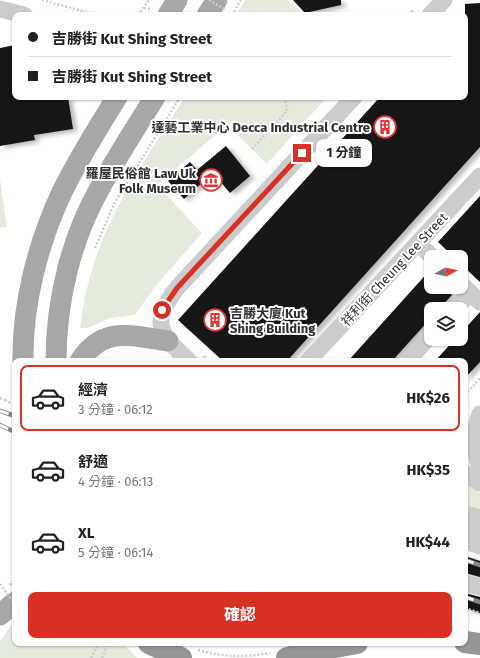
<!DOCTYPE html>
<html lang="zh-TW">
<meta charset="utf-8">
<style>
body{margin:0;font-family:"Fira Sans","Noto Sans TC",sans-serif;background:#f2f2f2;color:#202124;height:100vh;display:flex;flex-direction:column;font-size:15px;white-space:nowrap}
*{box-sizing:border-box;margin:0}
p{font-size:13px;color:#757577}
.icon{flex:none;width:22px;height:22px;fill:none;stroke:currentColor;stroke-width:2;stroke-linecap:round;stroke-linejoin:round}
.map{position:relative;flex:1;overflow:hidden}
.details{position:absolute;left:12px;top:358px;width:456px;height:288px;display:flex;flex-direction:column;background:#fff;border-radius:8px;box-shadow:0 1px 3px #0004}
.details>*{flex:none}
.hud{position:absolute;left:12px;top:12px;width:456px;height:88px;border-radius:8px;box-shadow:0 1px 3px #0004;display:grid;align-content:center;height:88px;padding:0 16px;background:#fff}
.needle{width:26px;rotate:82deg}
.fabs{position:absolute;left:424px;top:250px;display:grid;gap:8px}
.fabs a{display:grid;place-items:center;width:44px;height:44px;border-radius:8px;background:#fff;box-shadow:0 1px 3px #0004;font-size:20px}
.end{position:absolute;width:18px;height:18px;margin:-9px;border:5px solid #d93025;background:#fff;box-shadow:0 0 0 2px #fff}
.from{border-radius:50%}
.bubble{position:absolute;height:28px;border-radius:8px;background:#fff;box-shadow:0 1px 3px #0004;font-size:13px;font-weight:700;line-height:28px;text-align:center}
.hud b{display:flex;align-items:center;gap:14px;height:38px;font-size:15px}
.hud b+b{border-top:1px solid #e0e0e0}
.hud i{width:10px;height:10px;background:#202124}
ul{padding:7px 0 0;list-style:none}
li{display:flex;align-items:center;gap:12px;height:66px;margin:0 8px 6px;padding:0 8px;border:2px solid transparent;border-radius:8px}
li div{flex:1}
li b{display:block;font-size:15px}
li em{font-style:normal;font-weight:700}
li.current{border-color:#d93025}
li>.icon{width:36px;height:36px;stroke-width:1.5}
.button{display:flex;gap:8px;margin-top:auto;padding:8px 16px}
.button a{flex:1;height:46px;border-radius:8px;background:#d93025;color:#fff;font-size:16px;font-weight:700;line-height:46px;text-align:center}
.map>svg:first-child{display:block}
.garden{fill:#e4ebdd}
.building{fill:#161616;filter:url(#shadow)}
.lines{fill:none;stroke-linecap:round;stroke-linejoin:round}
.path{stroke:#ccc;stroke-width:2.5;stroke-dasharray:2 2;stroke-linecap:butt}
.minor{stroke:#ccc;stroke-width:17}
.major{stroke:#a7a7a7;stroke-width:21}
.highway{stroke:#969696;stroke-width:22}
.rail-casing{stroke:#848484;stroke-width:4.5}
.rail{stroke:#fff;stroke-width:3;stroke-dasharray:9;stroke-linecap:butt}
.path-bridge{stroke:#ccc;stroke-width:2.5;stroke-dasharray:2 2;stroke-linecap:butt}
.route{stroke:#d93025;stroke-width:5}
.labels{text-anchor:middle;stroke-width:4;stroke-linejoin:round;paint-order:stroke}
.poi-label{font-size:13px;font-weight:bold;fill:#2f2f2f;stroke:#fff;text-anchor:end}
.street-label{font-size:13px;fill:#2f2f2f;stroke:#fff}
</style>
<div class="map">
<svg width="480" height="658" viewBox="0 0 480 658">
<defs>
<filter id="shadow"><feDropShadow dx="4.5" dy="2.5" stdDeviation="2" flood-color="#0004"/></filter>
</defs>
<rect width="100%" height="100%" fill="#fff"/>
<g class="garden">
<polygon points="245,0 288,0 305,15 236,15"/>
<path d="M185 97H327L267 164 227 125 157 185 202 233 154 288 135 315 110 318 88 328H80C91 234 136 174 185 97Z"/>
<polygon points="0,179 7,227 0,228"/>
<polygon points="465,479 480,493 480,511 465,507"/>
<polygon points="15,620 15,643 123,643 137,658 0,658 0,641"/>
</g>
<g class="building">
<polygon points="293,0 341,0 341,5 305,13"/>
<polygon points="480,3 480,147 287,361 223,361 178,320 380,97 465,97 465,4"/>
<polygon points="15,45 15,97 68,97 73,129 34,135 35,140 0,146 0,48"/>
<polygon points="226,146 250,176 230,193 213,173 184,199 168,181 190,162 197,170"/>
<polygon points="480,196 480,282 461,264 461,257 454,257 438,242"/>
<polygon points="431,269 431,287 444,287 452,295 439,309 431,309 431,318 392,361 348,361"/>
<polygon points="480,312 480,362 465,378 465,361 435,361 455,339 461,339 461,333"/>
<polygon points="465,556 480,561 480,577 465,573"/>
<polygon points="465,593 480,597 480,613 465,608"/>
</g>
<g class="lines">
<g class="path">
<polyline points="42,0 97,15"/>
<polyline points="144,8 152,9"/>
<polyline points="138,15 149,0"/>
<polyline points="232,15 241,0"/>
<polyline points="409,15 414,9"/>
<polyline points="252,149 287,111 285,97"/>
<polyline points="95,248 114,204 180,97"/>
<polyline points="204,356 210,361"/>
<polyline points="13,375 15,410"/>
<polyline points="465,395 480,378"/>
<polyline points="0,398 5,400"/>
<polyline points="10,585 15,577"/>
<polyline points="465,608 480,613"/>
<path d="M198 650C226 657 241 658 270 653"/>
<polyline points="91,658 98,643"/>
<polyline points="102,658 108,643"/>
</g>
<g class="minor">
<polyline points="0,9 24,15"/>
<polyline points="430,15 444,0"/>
<polyline points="418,243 432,257"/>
<polyline points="461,284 480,302"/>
<polyline points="455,309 470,293"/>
<polyline points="410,358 431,335"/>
<path d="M189 361C159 333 150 324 177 288L354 97"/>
<polyline points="308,361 480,176"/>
<path d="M480 414C473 430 473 450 480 467"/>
<polyline points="465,473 480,483"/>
<polyline points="465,514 480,518"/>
<polyline points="465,527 480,532"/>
<polyline points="465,541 480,546"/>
<polyline points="465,583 480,587"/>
</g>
<g class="major">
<polyline points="168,15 177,0"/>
<polyline points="207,15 217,0"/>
<path d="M23 361C22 305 38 243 62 192 78 159 98 128 117 97"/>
<path d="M56 361C56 301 71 238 101 186 118 155 137 126 155 97"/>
<path d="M80 361C104 325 131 336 168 341"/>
<polyline points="0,615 15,602"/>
</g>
<g class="highway">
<polyline points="465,642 480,644"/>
<polyline points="149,643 181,658"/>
<polyline points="287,658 313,651 357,643"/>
</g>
<g class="rail-casing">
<g id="rail">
<polyline points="0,411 15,416"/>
<polyline points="0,425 15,432"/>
<polyline points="465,560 480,565"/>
<polyline points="465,597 480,602"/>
</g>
</g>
<use href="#rail" class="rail"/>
<g class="path-bridge">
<polyline points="209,0 226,10"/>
<polyline points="5,400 15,405"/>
<polyline points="0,584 15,604"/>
</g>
</g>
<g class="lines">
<polyline class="route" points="162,310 177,288 302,153"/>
</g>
<defs>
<g id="building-ring" transform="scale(1.15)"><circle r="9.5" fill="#fff" stroke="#df3737" stroke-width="1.5"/><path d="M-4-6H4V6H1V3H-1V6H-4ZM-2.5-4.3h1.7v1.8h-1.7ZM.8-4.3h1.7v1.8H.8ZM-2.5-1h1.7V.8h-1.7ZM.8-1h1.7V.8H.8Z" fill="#df3737"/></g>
<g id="museum-ring" transform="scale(1.15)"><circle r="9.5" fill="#fff" stroke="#df3737" stroke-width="1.5"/><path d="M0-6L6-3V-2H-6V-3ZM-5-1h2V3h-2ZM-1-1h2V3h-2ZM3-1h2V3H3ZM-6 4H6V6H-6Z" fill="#df3737"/></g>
</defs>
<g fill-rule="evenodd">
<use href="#building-ring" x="385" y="127"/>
<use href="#museum-ring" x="211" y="180"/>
<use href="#building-ring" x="215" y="320"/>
</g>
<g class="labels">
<g class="poi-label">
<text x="370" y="132">達藝工業中心 Decca Industrial Centre</text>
<text x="196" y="178">羅屋民俗館 Law Uk<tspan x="196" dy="15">Folk Museum</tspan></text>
<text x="230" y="318" text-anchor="start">吉勝大廈 Kut<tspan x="230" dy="15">Shing Building</tspan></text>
</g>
<g class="street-label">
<text transform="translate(394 269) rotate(-47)" y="5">祥利街 Cheung Lee Street</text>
</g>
</g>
</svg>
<div class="fabs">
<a><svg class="needle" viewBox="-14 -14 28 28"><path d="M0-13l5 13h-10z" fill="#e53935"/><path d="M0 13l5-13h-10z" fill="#757577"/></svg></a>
<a><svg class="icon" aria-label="layers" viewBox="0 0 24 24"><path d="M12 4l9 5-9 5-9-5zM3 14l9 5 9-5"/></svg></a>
</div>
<i class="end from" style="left:162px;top:310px"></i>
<i class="end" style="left:302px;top:153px"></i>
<div class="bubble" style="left:316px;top:139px;width:56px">1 分鐘</div>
<div class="hud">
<b><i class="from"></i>吉勝街 Kut Shing Street</b>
<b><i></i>吉勝街 Kut Shing Street</b>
</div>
<section class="details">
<ul>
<li class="current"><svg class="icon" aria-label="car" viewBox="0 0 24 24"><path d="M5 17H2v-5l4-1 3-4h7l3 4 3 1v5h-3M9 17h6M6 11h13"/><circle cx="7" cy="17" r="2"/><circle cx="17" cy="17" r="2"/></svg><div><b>經濟</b><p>3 分鐘 · 06:12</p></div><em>HK$26</em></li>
<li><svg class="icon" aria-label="car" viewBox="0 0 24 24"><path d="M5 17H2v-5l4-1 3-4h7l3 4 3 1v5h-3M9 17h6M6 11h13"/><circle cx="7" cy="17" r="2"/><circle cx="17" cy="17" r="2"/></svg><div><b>舒適</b><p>4 分鐘 · 06:13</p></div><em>HK$35</em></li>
<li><svg class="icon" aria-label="car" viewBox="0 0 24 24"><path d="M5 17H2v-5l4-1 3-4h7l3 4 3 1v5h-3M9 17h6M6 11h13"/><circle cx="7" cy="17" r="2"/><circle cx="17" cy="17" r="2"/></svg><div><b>XL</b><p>5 分鐘 · 06:14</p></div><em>HK$44</em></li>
</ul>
<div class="button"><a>確認</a></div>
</section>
</div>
